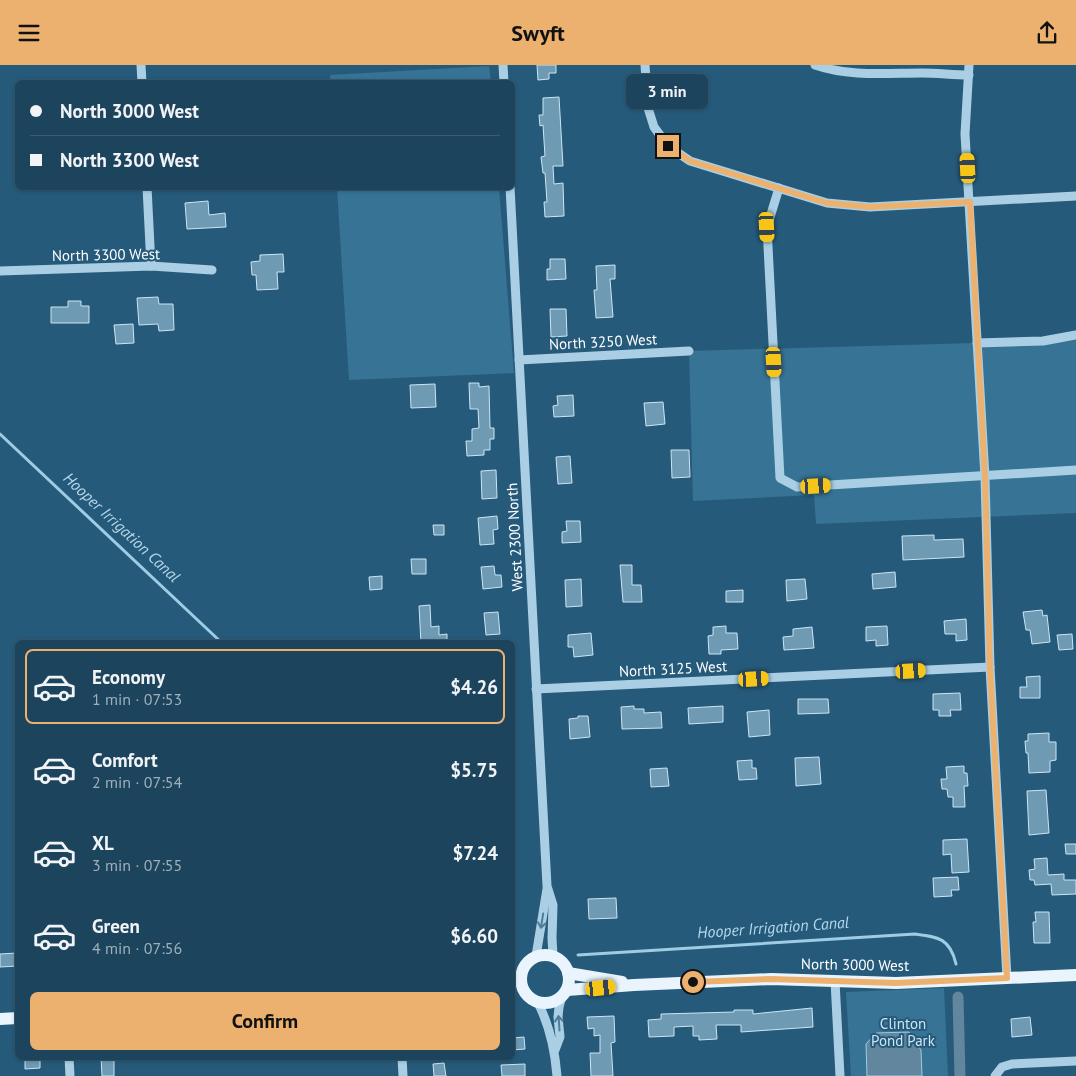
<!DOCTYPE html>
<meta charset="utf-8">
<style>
body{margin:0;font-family:"PT Sans",sans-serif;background:#254b62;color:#f1f3f6;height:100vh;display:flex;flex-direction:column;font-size:19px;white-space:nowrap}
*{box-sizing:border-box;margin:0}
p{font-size:16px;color:#a0b0bb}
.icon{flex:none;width:28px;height:28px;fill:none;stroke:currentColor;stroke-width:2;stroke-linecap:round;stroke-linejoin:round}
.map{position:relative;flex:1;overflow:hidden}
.drawer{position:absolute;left:15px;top:575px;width:500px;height:420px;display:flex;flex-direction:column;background:#1c445c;border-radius:8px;box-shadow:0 1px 4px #0004,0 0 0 1px #3a5c72}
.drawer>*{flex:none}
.hud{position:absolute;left:15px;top:15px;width:500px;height:110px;border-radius:8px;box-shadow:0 1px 4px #0004,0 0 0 1px #3a5c72;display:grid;align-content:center;height:110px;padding:0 15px;background:#1c445c}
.end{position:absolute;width:22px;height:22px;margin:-11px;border:6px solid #ecb16f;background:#111;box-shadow:0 0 0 2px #111}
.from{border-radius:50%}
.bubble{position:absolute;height:35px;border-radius:8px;background:#1c445c;box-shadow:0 1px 4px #0004,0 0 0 1px #3a5c72;font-size:16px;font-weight:800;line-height:35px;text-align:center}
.car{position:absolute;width:15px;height:30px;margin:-15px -8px;border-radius:6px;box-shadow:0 0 4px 1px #0007;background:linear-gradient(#f5c518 24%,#345 0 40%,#f5c518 0 76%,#345 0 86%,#f5c518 0)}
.hud b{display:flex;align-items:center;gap:18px;height:48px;font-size:19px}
.hud b+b{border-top:1px solid #3a5c72}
.hud i{width:12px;height:12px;background:#f1f3f6}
ul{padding:9px 0 0;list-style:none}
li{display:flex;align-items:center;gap:15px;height:75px;margin:0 10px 8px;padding:0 5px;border:2px solid transparent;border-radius:8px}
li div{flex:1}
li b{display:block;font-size:19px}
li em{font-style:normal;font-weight:800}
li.current{border-color:#ecb16f}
li>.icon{width:45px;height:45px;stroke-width:1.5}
.button{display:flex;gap:10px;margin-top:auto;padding:10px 15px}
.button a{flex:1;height:58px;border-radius:8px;background:#ecb16f;color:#111;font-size:20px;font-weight:800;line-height:58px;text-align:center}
header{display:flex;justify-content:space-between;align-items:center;height:65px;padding:0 15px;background:#ecb16f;color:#111;font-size:22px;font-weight:800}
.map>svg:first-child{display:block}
.green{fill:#377395}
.water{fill:#61869d;stroke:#9ecce4}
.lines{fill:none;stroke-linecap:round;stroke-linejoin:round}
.stream{stroke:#9ecce4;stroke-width:3}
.canal{stroke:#61869d;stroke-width:11}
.building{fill:#6f9ab4;stroke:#cce5f3}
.minor{stroke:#aacfe4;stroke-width:9}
.major{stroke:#e9f4fc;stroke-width:12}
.oneway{stroke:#4e7d9a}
.route{stroke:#ecb16f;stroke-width:6}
.labels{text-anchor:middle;stroke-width:4;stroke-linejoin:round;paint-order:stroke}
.street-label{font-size:15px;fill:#fff;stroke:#265a7a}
.park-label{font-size:15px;fill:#cce5f3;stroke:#265a7a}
.water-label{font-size:16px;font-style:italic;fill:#b5d8ec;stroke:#265a7a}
</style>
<header><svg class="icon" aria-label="menu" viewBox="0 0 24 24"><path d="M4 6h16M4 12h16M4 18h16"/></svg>Swyft<svg class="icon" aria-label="share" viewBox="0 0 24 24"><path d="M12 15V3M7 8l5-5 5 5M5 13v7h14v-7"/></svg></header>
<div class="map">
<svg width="1076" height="1011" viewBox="0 0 1076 1011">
<rect width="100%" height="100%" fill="#265a7a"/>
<g class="green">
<polygon points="489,1 491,17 331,17 330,10"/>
<polygon points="337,123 499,123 514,308 349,315"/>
<polygon points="1076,275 1076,448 816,459 814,430 693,436 689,286"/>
<polygon points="944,923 948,1011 851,1011 846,927"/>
</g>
<polygon class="water" points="909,967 921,985 922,1011 867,1011 866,979 876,968"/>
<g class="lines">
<g class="stream">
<polyline points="0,369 222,578"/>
<path d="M578 890 915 869C938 872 950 873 956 899"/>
</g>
<polyline class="canal" points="958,932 960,1011"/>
</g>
<g class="building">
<polygon points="537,0 556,0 556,8 549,8 549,14 538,15"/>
<polygon points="559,32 563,101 553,101 554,119 563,118 564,151 545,152 544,137 547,137 545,108 543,108 541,92 545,91 543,60 540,61 539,50 543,50 543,33"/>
<polygon points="208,136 209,150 225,148 226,162 187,164 185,138"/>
<polygon points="283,189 284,207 277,207 278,224 257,225 256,210 252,210 251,197 260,196 260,190"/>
<polygon points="550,194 565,194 566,214 547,215 547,204 550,204"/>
<polygon points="615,200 615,214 610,214 613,252 596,253 594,225 597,225 596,201"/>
<polygon points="158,232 159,239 173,239 174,265 159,266 158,259 139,260 137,233"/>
<polygon points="68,236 81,236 81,241 89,241 89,258 51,258 51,242 68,242"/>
<polygon points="550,244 566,244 567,271 551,272"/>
<polygon points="133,259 134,278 116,279 114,260"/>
<polygon points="469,318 479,318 479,322 489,321 490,363 494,363 494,374 490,374 490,385 484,385 484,390 467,391 466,376 472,376 472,364 479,363 478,344 470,344"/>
<polygon points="435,319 436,342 411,343 410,320"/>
<polygon points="573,330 574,351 554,352 553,341 558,340 557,331"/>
<polygon points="663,337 665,359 646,361 644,338"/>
<polygon points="671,385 689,385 690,412 672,413"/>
<polygon points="570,391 572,418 558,419 556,392"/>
<polygon points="496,405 497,433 482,434 481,406"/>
<polygon points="497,451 498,464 493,465 494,479 480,480 478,453"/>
<polygon points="566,456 580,456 581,477 562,478 562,467 567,466"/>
<polygon points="433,460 444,460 444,470 434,470"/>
<polygon points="934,470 934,475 963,474 964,492 903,495 902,471"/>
<polygon points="411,494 426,494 426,509 412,509"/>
<polygon points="620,500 632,500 632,520 641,520 642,537 623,537"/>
<polygon points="494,501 495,510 501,510 502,522 483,524 481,502"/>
<polygon points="895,507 896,522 873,524 872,509"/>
<polygon points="382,511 382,524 370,525 369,512"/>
<polygon points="581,514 582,541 566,542 565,515"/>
<polygon points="805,514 807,534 787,536 786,515"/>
<polygon points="743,525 743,537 726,537 726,526"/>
<polygon points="430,540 431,562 439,561 439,570 447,569 447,578 421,578 419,541"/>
<polygon points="1042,545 1043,551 1047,550 1050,577 1032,579 1030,565 1026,565 1023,547"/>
<polygon points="498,547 500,569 486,570 484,548"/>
<polygon points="966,554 967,575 956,576 956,569 945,569 944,556"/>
<polygon points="726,561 726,568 737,568 738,584 721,585 721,589 709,589 708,571 713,570 713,562"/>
<polygon points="887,561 888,580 876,581 876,575 866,576 866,562"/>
<polygon points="812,562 814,583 784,585 783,572 793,571 793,564"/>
<polygon points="591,568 593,590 574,592 573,582 568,582 568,570"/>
<polygon points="1072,569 1073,584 1059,585 1057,570"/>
<polygon points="1040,611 1040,633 1020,633 1020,622 1027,622 1026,612"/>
<polygon points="960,628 961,645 950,645 951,651 939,651 939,645 933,645 933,629"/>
<polygon points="798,634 828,634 829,648 798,649"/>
<polygon points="634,641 634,644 644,644 644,648 661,647 662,663 622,664 621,642"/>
<polygon points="723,641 723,657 689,659 688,643"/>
<polygon points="769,645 770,670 749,672 747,647"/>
<polygon points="578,651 588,651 590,672 570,674 569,654 578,653"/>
<polygon points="1049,668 1049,677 1056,677 1056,695 1050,696 1050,707 1029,708 1028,688 1026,688 1025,676 1028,676 1028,669"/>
<polygon points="819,692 821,719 796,721 795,693"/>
<polygon points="752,695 752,703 756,703 757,714 739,715 737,696"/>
<polygon points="964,701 964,708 967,708 968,721 964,721 965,742 953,742 953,732 948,732 947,724 942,724 941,714 947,714 946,702"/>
<polygon points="667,703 669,721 651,722 650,704"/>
<polygon points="1046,725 1049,768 1029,770 1027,726"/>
<polygon points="967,774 969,807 952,808 951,789 943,790 943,775"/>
<polygon points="1065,779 1076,779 1076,789 1066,789"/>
<polygon points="1047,793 1048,810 1064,809 1064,815 1076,815 1076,829 1052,830 1051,819 1035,820 1034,815 1030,815 1029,805 1035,804 1034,794"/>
<polygon points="958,812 959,825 951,825 952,831 934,832 933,813"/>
<polygon points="616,833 617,853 589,854 588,834"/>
<polygon points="1035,847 1049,847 1050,878 1034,878 1033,857 1036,857"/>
<polygon points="17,888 18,901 0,902 0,889"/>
<polygon points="812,943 813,962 741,967 741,960 716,960 717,974 699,975 699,971 693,971 693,961 674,962 674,971 649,972 648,955 661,954 661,949 734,947 734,945 753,945 753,949"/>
<polygon points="614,951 615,977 611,978 613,1011 591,1011 590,988 600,988 600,970 594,971 594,963 588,964 587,952"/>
<polygon points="1030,952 1032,970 1012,972 1011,954"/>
<polygon points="524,972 525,984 512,985 512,973"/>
<polygon points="25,992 40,992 40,1003 25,1004"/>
<polygon points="101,992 114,992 114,1011 102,1011"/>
<polygon points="444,998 446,1011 434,1011 433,999"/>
<polygon points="525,999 525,1011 502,1011 501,1000"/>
</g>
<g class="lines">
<g class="minor">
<polyline points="141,0 142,18"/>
<polyline points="503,0 504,18"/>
<polyline points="645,0 648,43 654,62 668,81 690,96 827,138 870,142 1076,131"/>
<path d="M815 0C850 12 886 8 922 8 938 8 953 10 969 10"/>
<polyline points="969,0 965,69 985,412 990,602 1007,913"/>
<polyline points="147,122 151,201"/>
<polyline points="510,122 547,821 553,840 552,873 553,891"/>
<polyline points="779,123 767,162 780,413 797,422 1076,405"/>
<polyline points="0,206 151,201 212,205"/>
<polyline points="977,278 1043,276 1076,270"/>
<polyline points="519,295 689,286"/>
<polyline points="536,624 990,602"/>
<polyline points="536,891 547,824"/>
<polyline points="835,916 840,1011"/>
<path d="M538 938C550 961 555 986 557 1011"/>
<polyline points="555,985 560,972 558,952 559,942 562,931"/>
<polyline points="69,992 70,1011"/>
<polyline points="402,992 403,1011"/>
<polyline points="995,1011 1002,1002 1012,999 1076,996"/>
</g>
<g class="major">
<circle cx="545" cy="914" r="24"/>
<polyline points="568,908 622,917"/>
<polyline points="567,925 634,920 771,914 896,918 1076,910"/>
<polyline points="0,954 18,953"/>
</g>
</g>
<defs><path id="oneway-shaft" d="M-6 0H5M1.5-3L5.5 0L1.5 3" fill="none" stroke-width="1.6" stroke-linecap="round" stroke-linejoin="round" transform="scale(1.25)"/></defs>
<g class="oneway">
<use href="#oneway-shaft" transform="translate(542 856) rotate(99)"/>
<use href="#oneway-shaft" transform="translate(559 958) rotate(-94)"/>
</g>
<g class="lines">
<polyline class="route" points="668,81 690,96 827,138 870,142 970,137 985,412 990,602 1007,913 896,918 771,914 693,917"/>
</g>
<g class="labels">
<g class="street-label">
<text transform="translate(106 190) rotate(-1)" y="5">North 3300 West</text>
<text transform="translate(603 277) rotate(-3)" y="5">North 3250 West</text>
<text transform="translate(515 472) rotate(-93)" y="5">West 2300 North</text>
<text transform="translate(673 604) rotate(-3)" y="5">North 3125 West</text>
<text transform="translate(855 900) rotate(1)" y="5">North 3000 West</text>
</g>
<g class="park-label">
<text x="903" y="964">Clinton<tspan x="903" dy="17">Pond Park</tspan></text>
</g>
<g class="water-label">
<text transform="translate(122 462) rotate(43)" y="6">Hooper Irrigation Canal</text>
<text transform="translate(773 862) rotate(-4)" y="6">Hooper Irrigation Canal</text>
</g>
</g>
</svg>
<i class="end from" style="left:693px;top:917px"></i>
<i class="end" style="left:668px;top:81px"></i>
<div class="bubble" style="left:626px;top:9px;width:82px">3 min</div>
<i class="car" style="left:968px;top:103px;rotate:357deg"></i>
<i class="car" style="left:767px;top:162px;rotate:177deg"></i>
<i class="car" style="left:774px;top:297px;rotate:177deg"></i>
<i class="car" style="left:816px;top:421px;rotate:87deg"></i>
<i class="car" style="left:911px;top:606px;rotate:87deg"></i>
<i class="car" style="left:754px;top:614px;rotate:87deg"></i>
<i class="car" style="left:601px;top:923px;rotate:84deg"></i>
<div class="hud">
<b><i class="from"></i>North 3000 West</b>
<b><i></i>North 3300 West</b>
</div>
<section class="drawer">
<ul>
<li class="current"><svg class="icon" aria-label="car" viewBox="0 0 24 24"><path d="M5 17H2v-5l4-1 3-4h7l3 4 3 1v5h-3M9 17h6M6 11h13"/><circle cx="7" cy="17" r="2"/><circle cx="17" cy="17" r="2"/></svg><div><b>Economy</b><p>1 min · 07:53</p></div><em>$4.26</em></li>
<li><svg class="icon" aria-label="car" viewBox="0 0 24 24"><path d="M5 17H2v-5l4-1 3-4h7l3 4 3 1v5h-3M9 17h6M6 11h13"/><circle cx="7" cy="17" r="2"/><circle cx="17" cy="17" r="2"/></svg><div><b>Comfort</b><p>2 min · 07:54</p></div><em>$5.75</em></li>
<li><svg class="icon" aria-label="car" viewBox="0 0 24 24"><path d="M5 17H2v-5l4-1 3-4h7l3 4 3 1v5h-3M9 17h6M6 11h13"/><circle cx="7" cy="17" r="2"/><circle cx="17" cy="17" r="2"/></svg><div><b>XL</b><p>3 min · 07:55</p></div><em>$7.24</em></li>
<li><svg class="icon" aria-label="car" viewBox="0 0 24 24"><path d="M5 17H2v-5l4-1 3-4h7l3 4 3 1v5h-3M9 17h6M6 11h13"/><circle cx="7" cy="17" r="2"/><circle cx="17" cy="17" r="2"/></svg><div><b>Green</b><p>4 min · 07:56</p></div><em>$6.60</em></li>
</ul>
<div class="button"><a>Confirm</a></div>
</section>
</div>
